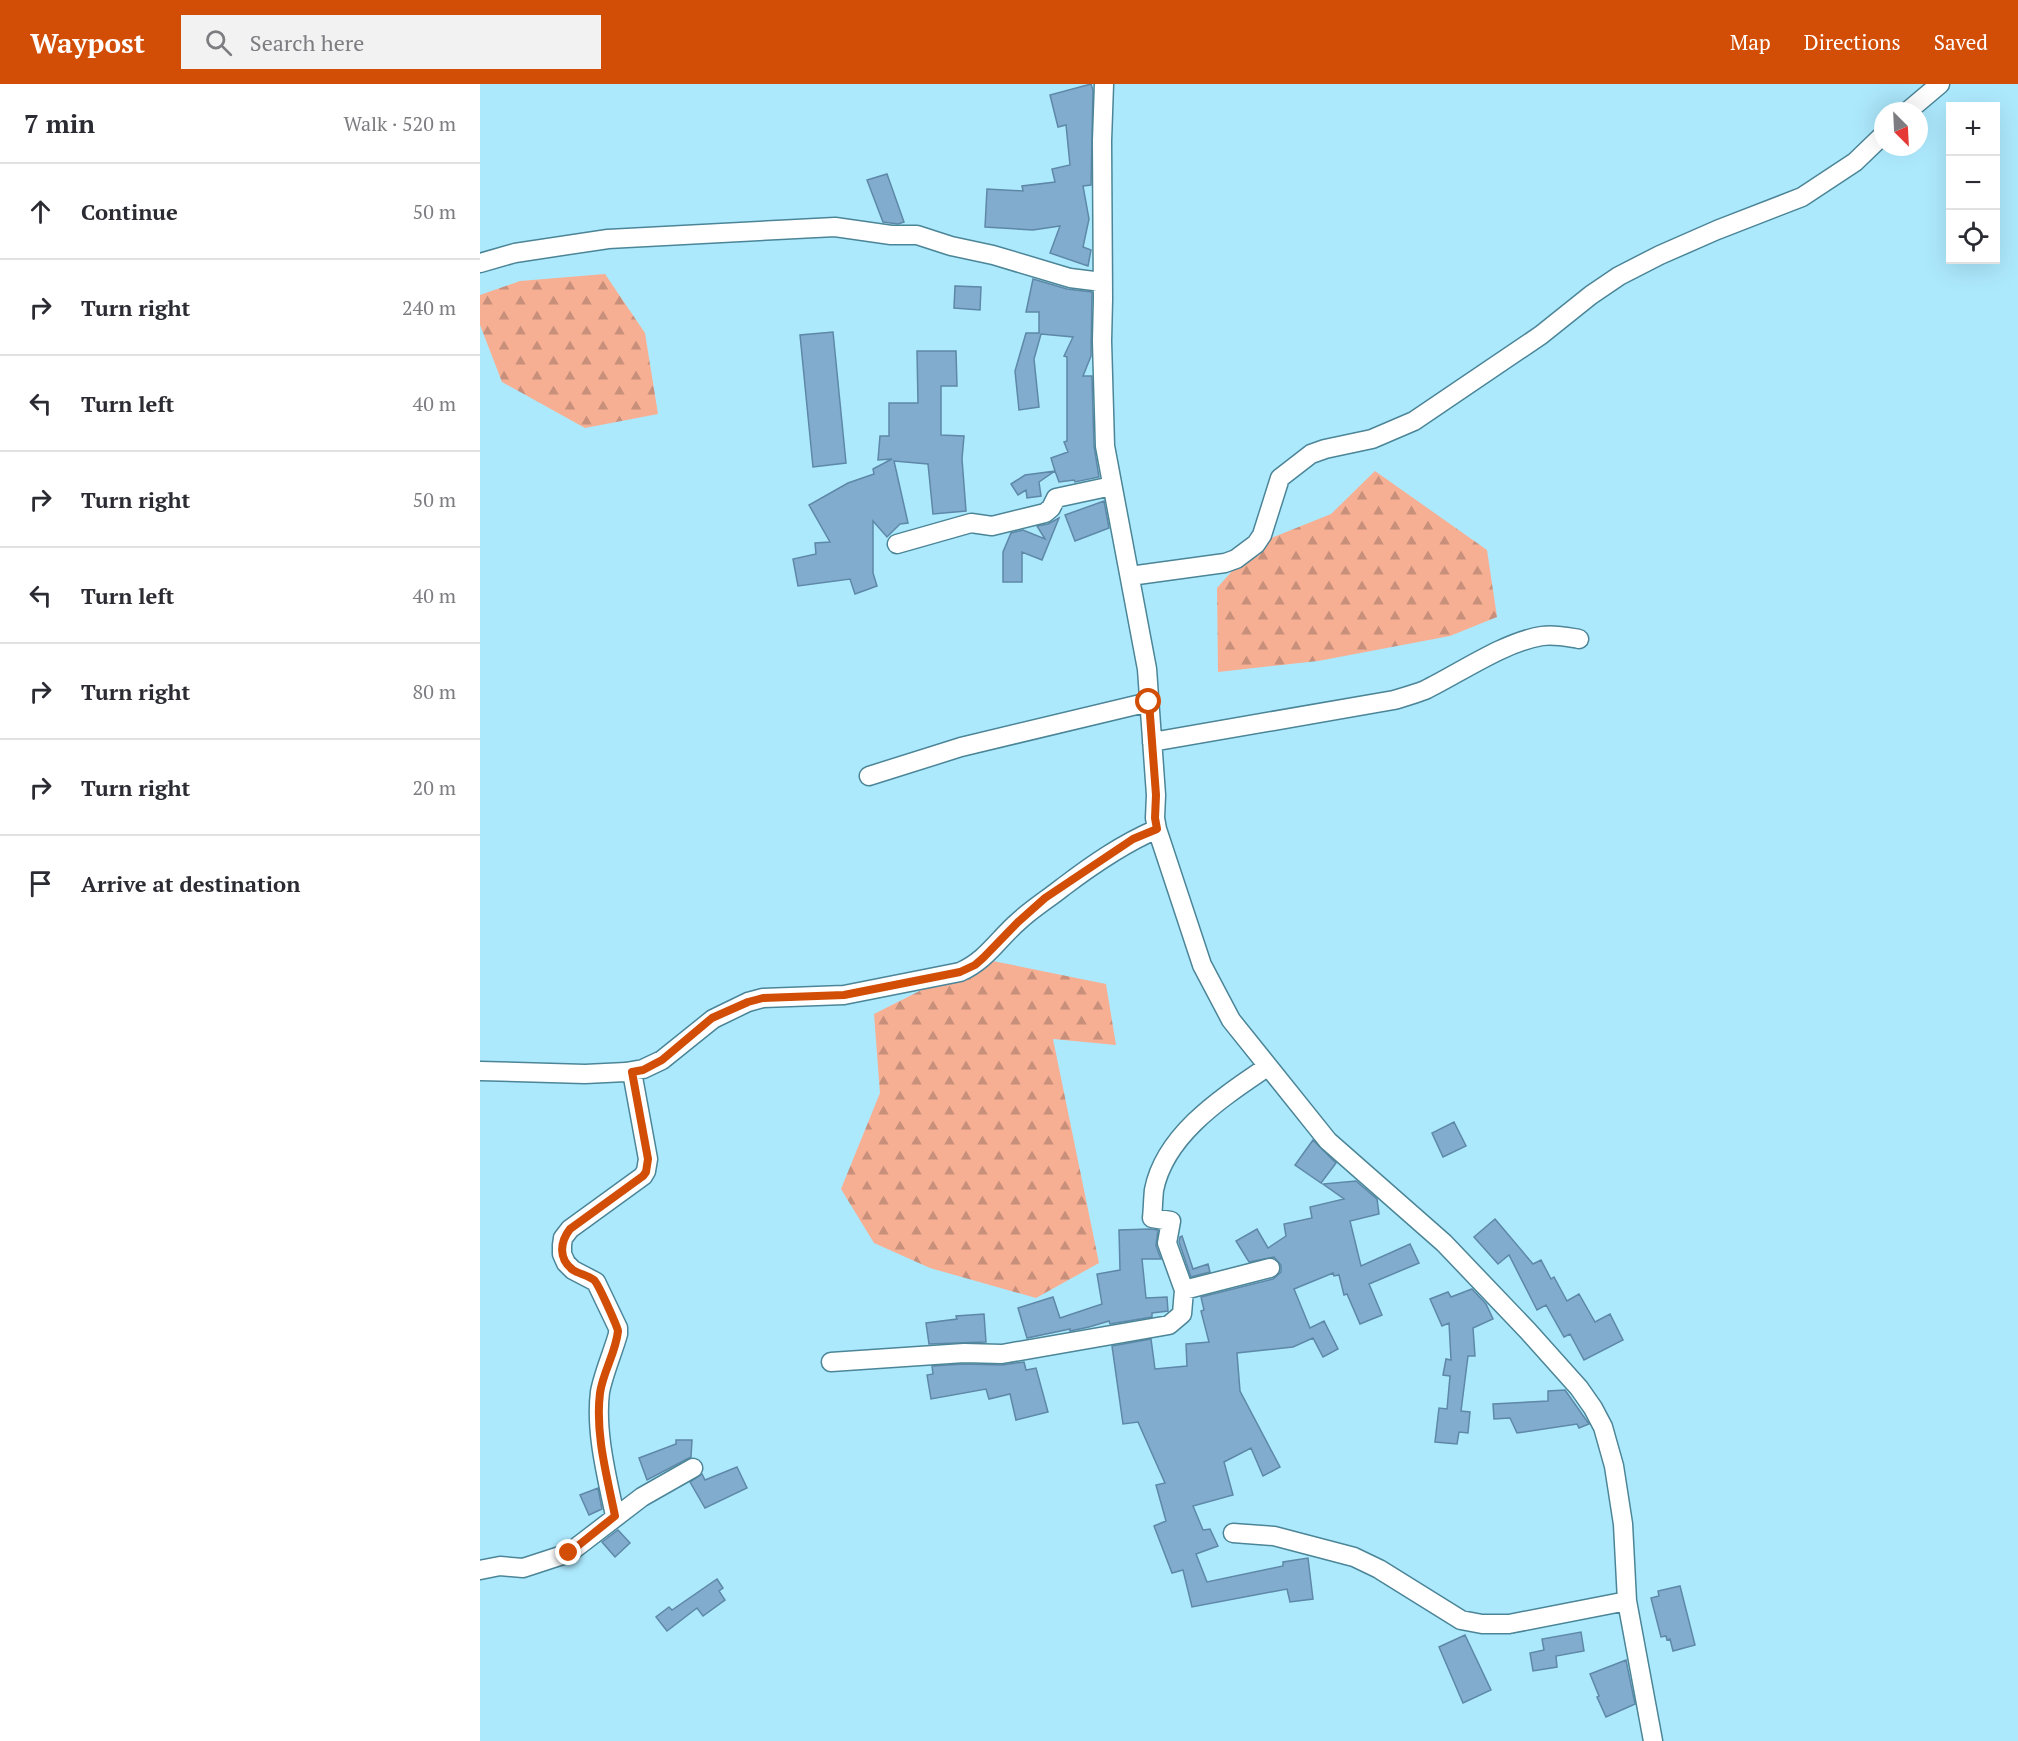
<!DOCTYPE html>
<meta charset="utf-8">
<style>
body{margin:0;font-family:"PT Serif",serif;background:#f2f2f3;color:#2b2b33}
.controls{position:absolute;right:18px;top:18px;display:grid;overflow:hidden;border-radius:0px;box-shadow:0 6px 24px #0002}
.controls button{width:54px;height:54px;display:grid;place-items:center;padding:0;border:0;border-bottom:2px solid #e1e1e2;background:#fff;color:#2b2b33;font:30px sans-serif}
.compass{position:absolute;left:1394px;top:18px;width:54px;height:54px;border-radius:50%;background:#fff;box-shadow:0 6px 24px #0002;rotate:156deg}
.stop{position:absolute;width:18px;height:18px;margin:-14px;border:4px solid #d24d06;border-radius:50%;background:#fff}
.stop.end{background:#d24d06;border-color:#fff;box-shadow:0 2px 6px #0008}
.list{margin:0;padding:0;list-style:none}
h2{display:flex;justify-content:space-between;align-items:center;height:78px;margin:0;padding:0 24px;font-size:26px}
h2 small{font-size:20px;font-weight:400;color:#7c7c81}
.list li{display:grid;grid-template-columns:39px 1fr auto;gap:18px;align-items:center;box-sizing:border-box;height:96px;padding:0 24px;border-top:2px solid #e1e1e2}
.list b{display:block;font-size:22px;white-space:nowrap}
.list em{font-size:20px;font-style:normal;color:#7c7c81}
.icon{flex:none;width:33px;height:33px;fill:none;stroke:currentColor;stroke-width:2;stroke-linecap:round;stroke-linejoin:round}
.map{position:relative;flex:none;width:1538px;height:1657px;overflow:hidden}
header{display:flex;align-items:center;gap:36px;box-sizing:border-box;height:84px;padding:0 30px;background:#d24d06;color:#fff}
header strong{font-size:28px}
nav{display:flex;gap:33px;margin-inline-start:auto;font-size:21px}
.search{width:420px;height:54px;background:#f2f2f3;display:flex;align-items:center;gap:15px;box-sizing:border-box;padding:0 21px;border-radius:0px;color:#7c7c81;font-size:22px}
main{display:flex}
aside{flex:1;background:#fff}
.map>svg:first-child{display:block}
</style>
<header>
<strong>Waypost</strong>
<div class="search"><svg class="icon" aria-label="search" viewBox="0 0 24 24"><circle cx="10" cy="10" r="6"/><path d="M15 15l6 6"/></svg>Search here</div>
<nav><a>Map</a><a>Directions</a><a>Saved</a></nav>
</header>
<main>
<aside>
<h2>7 min<small>Walk · 520 m</small></h2>
<ul class="list">
<li><svg class="icon" aria-label="ahead" viewBox="0 0 24 24"><path d="M12 20V5M6 11l6-6 6 6"/></svg><div><b>Continue</b></div><em>50 m</em></li>
<li><svg class="icon" aria-label="right" viewBox="0 0 24 24"><path d="M7 20v-9h11M14 6l5 5-5 5"/></svg><div><b>Turn right</b></div><em>240 m</em></li>
<li><svg class="icon" aria-label="left" viewBox="0 0 24 24"><path d="M17 20v-9H6M10 6l-5 5 5 5"/></svg><div><b>Turn left</b></div><em>40 m</em></li>
<li><svg class="icon" aria-label="right" viewBox="0 0 24 24"><path d="M7 20v-9h11M14 6l5 5-5 5"/></svg><div><b>Turn right</b></div><em>50 m</em></li>
<li><svg class="icon" aria-label="left" viewBox="0 0 24 24"><path d="M17 20v-9H6M10 6l-5 5 5 5"/></svg><div><b>Turn left</b></div><em>40 m</em></li>
<li><svg class="icon" aria-label="right" viewBox="0 0 24 24"><path d="M7 20v-9h11M14 6l5 5-5 5"/></svg><div><b>Turn right</b></div><em>80 m</em></li>
<li><svg class="icon" aria-label="right" viewBox="0 0 24 24"><path d="M7 20v-9h11M14 6l5 5-5 5"/></svg><div><b>Turn right</b></div><em>20 m</em></li>
<li><svg class="icon" aria-label="arrive" viewBox="0 0 24 24"><path d="M6 21V4h12l-3 4 3 4H6"/></svg><div><b>Arrive at destination</b></div></li>
</ul>
</aside>
<div class="map">
<svg width="1538" height="1657" viewBox="0 0 1538 1657">
<defs>
<pattern id="forest-firs" width="22" height="20" patternUnits="userSpaceOnUse" patternTransform="scale(1.5)"><rect width="22" height="20" fill="#f7af94"/><path d="M5 1l3.5 6h-7zM16 11l3.5 6h-7z" fill="#c8907b"/></pattern>
</defs>
<rect width="100%" height="100%" fill="#ade9fd"/>
<path fill="url(#forest-firs)" d="M125,190L165,249L178,330L105,344L22,298L0,241V211L40,197Z
M895,387L1007,466L1017,533L970,552L838,577L738,588L737,504L776,460L851,430Z
M503,875L626,900L636,961L573,955L619,1179L556,1214L450,1184L394,1159L361,1105L400,1009L394,930Z"/>
<path fill="#81accd" stroke="#5e88a7" stroke-width="1.5" d="M611,0L613,6L611,101L603,102L609,135L603,163L611,166L608,182L570,169L580,142L553,146L505,143L507,105L543,107L542,102L575,98L572,85L590,81L586,41L578,43L570,11Z
M407,90L424,138L418,140L403,138L387,96Z
M553,195L587,205L612,208L611,272L603,292H612L614,362L619,393L595,398L594,396L579,398L575,387L559,398L561,412L547,414L546,406L538,411L531,400L545,391L575,387L571,374L588,368L584,358L587,357V273L584,272L593,253L561,250L554,275L559,323L539,326L535,287L546,249H559V228H546Z
M475,202L501,203L500,226L474,224Z
M353,248L366,379L333,383L320,251Z
M437,267H476L477,302H461V351L484,352L482,375L486,427L453,430L448,380L414,377L428,439L420,440L407,453L393,437V489L397,502L375,510L370,495L318,502L313,475L336,470L335,459L350,458L329,421L368,399L394,390L393,385L412,375L398,376L400,352H409V319H438Z
M624,417L629,444L595,457L585,431Z
M579,434L562,476L542,468V498H523V468L531,449L543,446L565,455L557,442L568,440Z
M974,1038L986,1062L963,1073L952,1049Z
M833,1056L856,1079L841,1099L815,1081Z
M876,1097L897,1115L899,1130L870,1137L881,1182L930,1160L939,1179L889,1200L902,1231L880,1240L867,1210L864,1211L859,1191L854,1192L853,1189L814,1205L830,1244L844,1237L858,1265L843,1273L833,1254L813,1263L757,1269L760,1307L800,1383L783,1392L771,1364L744,1378L753,1411L713,1422L723,1446L730,1445L738,1462L716,1470L727,1498L803,1482V1478L828,1474L833,1515L810,1518L807,1505L712,1523L703,1486L692,1489L674,1442L686,1437L676,1401L685,1399L658,1338L643,1340L632,1262L671,1255L675,1285L707,1282L706,1260L729,1258L721,1227L724,1226L721,1213L793,1195L801,1188V1181L794,1173L769,1178L756,1157L777,1145L788,1164L806,1152L804,1140L832,1134L830,1123L864,1115L843,1100Z
M1015,1135L1053,1180L1061,1176L1071,1195L1074,1193L1087,1217L1099,1210L1115,1238L1130,1230L1143,1256L1104,1276L1090,1250L1084,1253L1066,1221L1057,1226L1029,1171L1018,1180L994,1153Z
M670,1145L678,1146L676,1162L681,1175H662L666,1214L687,1213L688,1227L672,1229V1233L630,1240L629,1237L609,1243L590,1247V1245L547,1254L538,1224L573,1213L580,1234L622,1220L617,1190L640,1186L639,1146Z
M702,1152L713,1185L728,1180L730,1188L711,1193L699,1158L700,1153Z
M992,1205L1006,1220L1013,1235L993,1244L995,1272H988L981,1327L990,1328L988,1349L979,1348L977,1360L955,1358L959,1324L967,1325L970,1292L963,1291L966,1275L971,1276L969,1239L962,1242L950,1215L968,1208L971,1213Z
M504,1230L506,1258L449,1260L446,1239L477,1235L476,1232Z
M544,1278L546,1286L556,1284L568,1328L536,1336L530,1310L509,1315L506,1305L451,1315L447,1291L453,1290L452,1282L484,1280L522,1281Z
M1085,1306L1109,1340L1099,1344L1097,1340L1037,1349L1030,1334L1014,1335L1013,1320L1068,1317V1307Z
M196,1356H212L211,1373L167,1396L159,1374L196,1360Z
M257,1383L267,1404L225,1424L210,1398L222,1390L225,1396Z
M118,1404L122,1425L109,1431L100,1411Z
M138,1446L150,1459L135,1473L122,1458Z
M237,1495L243,1504L239,1507L245,1516L223,1532L217,1524L187,1547L176,1533L189,1523L192,1526Z
M1200,1502L1215,1561L1193,1567L1190,1555L1187,1556L1186,1552L1181,1553L1171,1514L1179,1512L1178,1507Z
M1101,1548L1104,1567L1076,1572L1077,1583L1053,1587L1050,1569L1064,1566L1062,1555Z
M985,1551L1011,1606L983,1619L959,1563Z
M1146,1576L1155,1620L1126,1633L1117,1613L1119,1612L1110,1590Z"/>
<g fill="none" stroke-linecap="round" stroke-linejoin="round">
<defs>
<path id="minor" d="M624,0L622,57L623,215L622,257L625,362L667,585L676,711L675,734L677,745L722,881L751,936L848,1057L964,1159L1048,1247L1099,1304L1113,1324L1123,1343L1134,1382L1143,1440L1147,1517L1173,1657
M1428,27L1460,0
M0,179L35,169L128,155L355,143L411,151H437L471,162L513,171L590,194L622,198
M417,460L491,439L512,442L565,429L571,424L576,414L632,402
M650,492L745,479L756,475L776,460L782,451L800,394L831,370L845,365L892,355L934,337L1061,251L1111,211L1139,192L1180,171L1237,146L1322,113L1375,78L1403,51
M672,658L914,616C924,613 935,610 945,606C980,589 1024,558 1062,552C1075,550 1087,553 1099,555
M389,692L481,663L669,618
M787,983C743,1013 685,1050 674,1106C673,1115 673,1125 672,1134L691,1137L687,1159L704,1206L790,1184
M0,987L105,990L146,988L163,985L182,976L233,935L268,918L283,914L364,911L480,888C507,876 518,855 539,837C553,824 568,815 583,803C612,781 642,760 677,745
M351,1278L484,1269L522,1270L689,1241L702,1230L704,1206
M135,1432C127,1393 115,1348 120,1308C123,1291 133,1268 138,1250V1244L116,1198L93,1186L86,1179L82,1170V1161L83,1154L90,1145L163,1092L166,1087L168,1075L152,988
M753,1449L794,1452L874,1473L899,1485L981,1536L1002,1540H1029L1147,1517
M0,1486L20,1482L43,1484L89,1469L162,1413L213,1384"/>
</defs>
<use href="#minor" stroke="#4b8597" stroke-width="21"/>
<use href="#minor" stroke="#fff" stroke-width="18"/>
</g>
<g fill="none" stroke-linecap="round" stroke-linejoin="round">
<path stroke="#d24d06" stroke-width="8" d="M89,1469L135,1432C127,1392 115,1350 120,1309C123,1288 136,1268 138,1247C137,1242 118,1199 114,1196C108,1191 99,1190 93,1186C78,1175 80,1158 90,1145L163,1092L166,1088L168,1075L152,988L163,986L182,976L232,934L268,918L283,914L364,911L480,888L495,881L503,874L538,838L565,814L653,755L677,745L675,734L676,711L669,618"/>
</g>
</svg>
<div class="controls">
<button>+</button>
<button>−</button>
<button><svg class="icon" aria-label="locate" viewBox="0 0 24 24"><circle cx="12" cy="12" r="6"/><path d="M12 2v4M12 18v4M2 12h4M18 12h4"/></svg></button>
</div>
<svg class="compass" viewBox="-18 -18 36 36"><path d="M0-13l5 13h-10z" fill="#e53935"/><path d="M0 13l5-13h-10z" fill="#7c7c81"/></svg>
<div class="stop" style="left:669px;top:618px"></div>
<div class="stop end" style="left:89px;top:1469px"></div>
</div>
</main>
